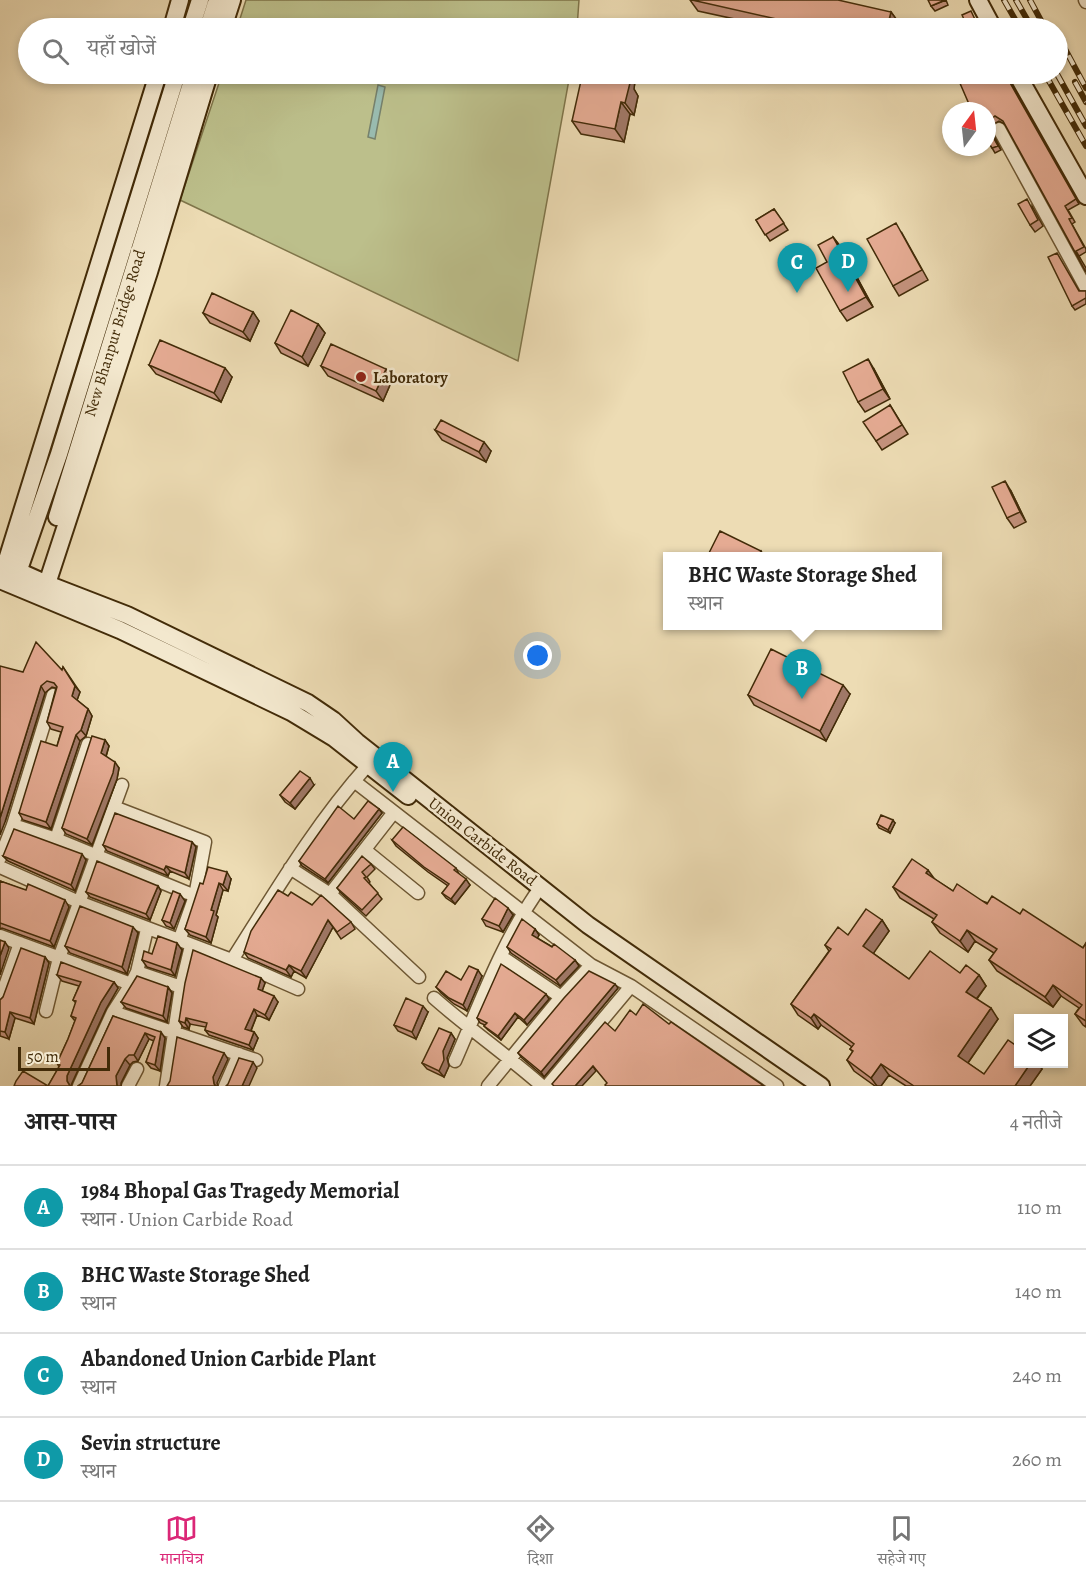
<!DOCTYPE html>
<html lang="hi">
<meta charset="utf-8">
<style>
body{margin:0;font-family:Alegreya,"Noto Serif Devanagari",serif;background:#f2f2f2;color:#222}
.controls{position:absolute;right:18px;bottom:18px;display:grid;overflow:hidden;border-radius:0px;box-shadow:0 3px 9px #0003}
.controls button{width:54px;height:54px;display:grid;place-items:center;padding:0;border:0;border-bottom:2px solid #e0e0e0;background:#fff;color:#222;font:30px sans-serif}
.compass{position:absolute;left:942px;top:102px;width:54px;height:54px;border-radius:50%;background:#fff;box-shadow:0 3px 9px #0003;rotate:15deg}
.scale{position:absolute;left:18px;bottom:15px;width:92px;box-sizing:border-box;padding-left:6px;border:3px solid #422b08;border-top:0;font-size:16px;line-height:21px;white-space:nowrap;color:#422b08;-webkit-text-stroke:4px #f3e8ce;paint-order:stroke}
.you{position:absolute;left:538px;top:656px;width:21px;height:21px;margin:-15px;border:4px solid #fff;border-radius:50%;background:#1a73e8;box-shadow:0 0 0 9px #1a73e833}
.badge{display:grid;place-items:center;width:39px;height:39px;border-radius:50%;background:#db2777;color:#fff;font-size:20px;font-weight:700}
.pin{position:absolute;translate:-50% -50px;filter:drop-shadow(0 2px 3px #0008)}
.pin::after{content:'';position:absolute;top:32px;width:21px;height:18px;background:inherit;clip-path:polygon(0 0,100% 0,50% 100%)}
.popup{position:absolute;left:663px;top:552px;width:279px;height:78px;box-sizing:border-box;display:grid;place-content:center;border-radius:0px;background:#fff;filter:drop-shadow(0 2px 4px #0005);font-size:20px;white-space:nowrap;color:#767676}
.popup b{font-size:22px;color:#222}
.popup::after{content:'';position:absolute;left:50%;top:100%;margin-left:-12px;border:12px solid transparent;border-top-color:#fff}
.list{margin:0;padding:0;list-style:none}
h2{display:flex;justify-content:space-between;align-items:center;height:78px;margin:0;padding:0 24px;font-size:26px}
h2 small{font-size:20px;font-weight:400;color:#767676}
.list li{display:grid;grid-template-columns:39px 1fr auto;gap:18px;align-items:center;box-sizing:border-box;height:84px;padding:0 24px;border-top:2px solid #e0e0e0}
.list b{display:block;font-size:22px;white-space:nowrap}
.list p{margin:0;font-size:20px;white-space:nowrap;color:#767676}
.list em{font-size:20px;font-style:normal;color:#767676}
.icon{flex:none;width:33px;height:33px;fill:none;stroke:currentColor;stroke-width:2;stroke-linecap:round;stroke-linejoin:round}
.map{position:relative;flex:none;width:1086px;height:1086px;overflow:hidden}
.search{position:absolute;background:#fff;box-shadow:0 3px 9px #0003;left:18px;right:18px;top:18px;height:66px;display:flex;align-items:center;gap:15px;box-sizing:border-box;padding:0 21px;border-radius:33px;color:#767676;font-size:22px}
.sheet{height:414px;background:#fff}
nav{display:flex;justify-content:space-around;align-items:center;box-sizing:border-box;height:84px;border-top:2px solid #e0e0e0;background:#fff;font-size:16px;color:#767676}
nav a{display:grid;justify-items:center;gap:3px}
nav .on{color:#db2777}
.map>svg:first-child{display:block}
</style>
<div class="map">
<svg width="1086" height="1086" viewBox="0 0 1086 1086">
<rect width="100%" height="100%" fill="#eddcb4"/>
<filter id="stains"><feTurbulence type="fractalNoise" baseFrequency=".00333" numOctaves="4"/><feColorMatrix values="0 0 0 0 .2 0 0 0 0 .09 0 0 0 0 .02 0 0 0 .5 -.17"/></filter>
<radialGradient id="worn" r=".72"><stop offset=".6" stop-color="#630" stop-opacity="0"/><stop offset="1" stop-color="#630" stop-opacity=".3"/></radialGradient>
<path fill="#bcbf8b" stroke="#7f754a" stroke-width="1.5" d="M246,0H579L577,28H237Z
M222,74H570L518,361L180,200Z"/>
<path fill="#99bbaf" stroke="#76816c" stroke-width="1.5" d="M378,85L385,87L375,139L368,137Z"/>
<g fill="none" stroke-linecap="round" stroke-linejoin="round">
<defs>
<path id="street" d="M1085,0L1086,2
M999,129L1086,288
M354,781L591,965L631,986L777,1086
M114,807L205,842L195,896L179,941
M13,825L56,839L195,896
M56,839L88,744
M365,850L418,893
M0,858L13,825L53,695
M0,867L79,902L232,960L298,989
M290,868L330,894L419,977
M330,894L394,812
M0,936L131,984L137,972L181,987
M502,957L561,997
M232,960C274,894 315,824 368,765
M137,972L147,929
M434,998C469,1029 507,1055 542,1086
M0,1000L20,943
M46,1011L59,958L122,785
M113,1012L131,984
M455,1061C479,1006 501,945 535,895
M79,1086L113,1012L256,1060
M128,1086L137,1069
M166,1086L181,987L191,946
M225,1086L239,1054
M488,1086L561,997L591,965
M547,1086L631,986"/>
<path id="secondary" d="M978,0L993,28
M172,28L180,0
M191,28L200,0
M208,28L217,0
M223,28L232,0
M1017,74L1086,196
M57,517L194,74
M0,563L47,584L127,615L308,703L333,720L357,742L588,925L821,1086
M2,576L158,74
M0,580L120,630L291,712L334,738L408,796
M15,581L59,454L177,74
M44,593L149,272L209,74"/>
</defs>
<use href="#street" stroke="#6d5733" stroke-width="15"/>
<use href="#secondary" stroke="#422b08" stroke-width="20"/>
<use href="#street" stroke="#f3e8ce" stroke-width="12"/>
<use href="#secondary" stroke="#f3e8ce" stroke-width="16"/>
<defs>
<path id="rail" d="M1004,0L1020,28
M1016,0L1032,28
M1030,0L1045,28
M1058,36L1086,88
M1045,74L1086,146
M1057,74L1086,126
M1075,82L1086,102"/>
</defs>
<use href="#rail" stroke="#422b08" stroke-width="6"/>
<use href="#rail" stroke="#f3e8ce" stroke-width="4" stroke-dasharray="11" stroke-linecap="butt"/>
</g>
<path fill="#c5937e" stroke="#422b08" stroke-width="1.5" d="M690,0L891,12L899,23L898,28H776L698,11Z
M946,0L948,5L935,11L931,6Z
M956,74H1008V79L1079,204L1068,210L1075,222L1072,224L1086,249V252L1079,256L1086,272L1005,124L999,121L992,125V132L1001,150L995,153L992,148Z
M600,79L635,81L634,89L638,96L634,115L630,114L624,142L581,134L572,121Z
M1032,206L1043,226L1035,232L1030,225Z
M774,209L788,230L770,241L756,220Z
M902,233L928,280L899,296L893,286Z
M833,237L840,246L873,307L847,321L840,311L827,262Z
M1080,291H1086V304L1075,310L1072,306Z
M253,312L259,321L250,341L210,323L203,313Z
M318,324L325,333L308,366L281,353L275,343Z
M149,365L232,377L221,402L156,374Z
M321,366L393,378L383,401L328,376Z
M874,369L890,399L865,412L858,402Z
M890,405L908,434L882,450L876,441Z
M435,430L491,451L486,462L442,440Z
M1011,491L1026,522L1014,528L1007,518Z
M63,667L80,692L77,700L88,709L92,716L86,736L80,741L51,829L23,820L19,813L57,746L61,732L51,729L47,722L56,688L52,687L45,693L5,822L23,672L62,670Z
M850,694L826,741L754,705L748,695Z
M105,740L109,746L106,757L119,768L117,779L92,845L66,834L62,828Z
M314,785L295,809L285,802L280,795Z
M379,809L382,813L328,883L302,866L299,861L354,819Z
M895,823L890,833L879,828L877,824Z
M392,840L456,868L459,874L470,885L455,904L446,898L442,893L448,886L428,872L396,846Z
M192,842L196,847L189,879L170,871L168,876L107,851L103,845Z
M3,856L86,860L75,891L8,861Z
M371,864L375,869L367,877L370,882L369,883L382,899L366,916L341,893L337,888Z
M231,879L228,891L223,890L216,915L218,917L211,943L190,935L185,929L203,884Z
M934,879L953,891L1020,914L1083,948L1086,943V1027L1083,1025L1075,1014L1079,1008L1061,996L1053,1007L997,971L989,960L994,953L975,941L968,952L940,933L932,922L934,919L900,898L893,887Z
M0,881L69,907L54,947L2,928L0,929Z
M158,886L161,891L150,920L90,897L86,892Z
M288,896L312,905L351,922L355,929L341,939L333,927L306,978L294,971L291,977L248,958L244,952Z
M185,901L174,929L166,926L162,920Z
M513,915L503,932L486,926L482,919Z
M882,920L889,931L873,953L909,979L960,973L979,975L986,986L977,999L998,1019L968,1063L984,1074L1018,1064H1038L1042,1069L1030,1086H906L889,1075L881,1086H875L854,1071L847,1060L853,1052L850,1049L852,1047L821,1025L818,1029L798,1015L791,1004L829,951L825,945Z
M535,929L539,935L537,938L575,960L579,966L560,986L511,953L507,947Z
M138,933L127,974L70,953L65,946Z
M182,950L175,976L147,967L142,960L152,954Z
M45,957L49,963L34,1024L15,1018L9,1039L0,1036V1000Z
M57,975L114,982L118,988L106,1009L72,1083L71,1086H14H48L59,1067L57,1063L68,1039L75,1021L71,1016L76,1003L73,1000L79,986L62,981Z
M482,976L467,1011L454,1004L441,993L436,987L461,980Z
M265,983L262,991L278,1002L269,1020L257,1015L251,1031L254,1032L258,1038L253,1050L209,1035L205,1030L206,1027L190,1024L189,1029L183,1027L179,1021Z
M168,987L172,993L167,1022L126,1008L121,1002Z
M618,988L544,1077L522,1058L518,1053Z
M549,999L527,1025L518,1017L501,1040L488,1030L484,1026L485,1025L480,1023L477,1018Z
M428,1012L416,1039L398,1031L394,1025Z
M113,1016L165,1038L160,1071L151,1068L146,1062L154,1041L149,1039L138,1061L133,1062L130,1065L121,1083V1086H78L82,1083Z
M451,1033L455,1039L447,1058L449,1066L444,1077L427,1069L422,1063Z"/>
<path fill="#a07867" stroke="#422b08" stroke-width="1.5" d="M891,12L899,23L898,28H887Z
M626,74H630L635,81L634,89L638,96L634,115L625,103L624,82Z
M1005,74H1008V79L1079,204L1005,75Z
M621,102L630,114L624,142L615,129Z
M989,121L992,125V132L1001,150L988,128Z
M833,237L840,246L873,307L866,297Z
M253,312L259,321L250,341L243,332Z
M318,324L325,333L308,366L302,357Z
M868,359L874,369L890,399L883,389Z
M225,368L232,377L221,402L214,393Z
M386,369L393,378L383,401L376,391Z
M484,442L491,451L486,462L479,452Z
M1005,481L1011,491L1026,522L1020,512Z
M761,551L764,556H758Z
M843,685L850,694L826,741L820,731Z
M41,686L45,693L5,822L0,835V818Z
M75,686L80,692L76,703L72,696Z
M88,709L92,716L86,736L81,730Z
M76,735L80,741L51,829L46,822Z
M105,740L109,746L105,759L101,753Z
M115,762L119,768L117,779L92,845L87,839Z
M310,778L314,785L295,809L290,803Z
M379,809L382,813L328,883L325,879Z
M893,820L895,823L890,833L888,830Z
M192,842L196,847L189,879L185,873Z
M82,854L86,860L75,891L71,885Z
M166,866L170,871L168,876L164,870Z
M928,870L936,881L926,873Z
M227,872L231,879L228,891L223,885Z
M466,879L470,885L455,904L451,899Z
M219,883L223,890L216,915L218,917L211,943L206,937L211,910Z
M158,886L161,891L150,920L146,914Z
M180,894L185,901L174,929L170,923Z
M65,900L69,907L54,947L50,941Z
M508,908L513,915L503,932L499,926Z
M328,920L333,927L306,978L301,971Z
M882,920L889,931L871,957L863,946Z
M133,927L138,933L127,974L122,967Z
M535,929L539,935L536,941L532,935Z
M967,930L975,941L968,952L960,941Z
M5,942L9,948L0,975V956Z
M177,943L182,950L175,976L171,970Z
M45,957L49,963L34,1024L30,1018Z
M575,960L579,966L560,986L556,980Z
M289,965L294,971L291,977L286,970Z
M478,970L482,976L467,1011L463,1005Z
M979,975L986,986L974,1002L966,992Z
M261,978L265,983L261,994L258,989Z
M114,982L118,988L106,1009L72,1083L71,1086H70L67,1081V1076L101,1002Z
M615,984L618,988L544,1077L541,1072Z
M1053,985L1061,996L1053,1007L1045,997Z
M168,987L172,993L167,1022L163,1016Z
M546,994L549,999L527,1025L524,1020Z
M274,996L278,1002L269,1020L265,1015Z
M423,1006L428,1012L416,1039L412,1032Z
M991,1008L998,1019L965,1067L958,1056Z
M254,1009L257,1015L249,1035L245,1029Z
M10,1012L15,1018L9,1039L5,1032Z
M515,1013L518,1017L501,1040L498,1036Z
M814,1014L821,1025L818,1029L811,1018Z
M186,1018L190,1024L189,1029L185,1023Z
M161,1032L165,1038L160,1071L155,1065Z
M254,1032L258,1038L253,1050L249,1045Z
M145,1033L149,1039L138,1061L134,1055Z
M451,1033L455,1039L447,1058L449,1066L444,1077L439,1071L443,1051Z
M224,1053L228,1059L217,1083L218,1086H215L214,1084L213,1077Z
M125,1059L130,1065L121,1083V1086H117L116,1076Z
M253,1062L257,1068L249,1086H242Z
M881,1064L889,1075L881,1086H877L871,1078Z
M1030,1064H1038L1042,1069L1030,1086H1015Z
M593,1066L596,1071L582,1086H575Z"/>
<path fill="#e5ab93" stroke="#422b08" stroke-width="1.5" d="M692,0H838L891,12L887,28H788L790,22Z
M928,0H945L931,6Z
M971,11L979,28H968L962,15Z
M601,74H626L624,82L630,83L625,103L621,102L615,129L572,121L582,76L600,79Z
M956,74H1005L1076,199L1065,206L1072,218L1069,219L1084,247L1076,251L1086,268V272L1003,121L995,116L989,121L988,128L998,146L992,148L987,140V111H972Z
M1027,199L1038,220L1030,225L1018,204Z
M774,209L784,223L765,235L756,220Z
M896,223L922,270L893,286L867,239Z
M833,237L866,297L840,311L816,268L827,262L818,245Z
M1057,253L1079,291H1086V298L1072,306L1048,257Z
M212,293L253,312L243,332L203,313Z
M291,310L318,324L302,357L275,343Z
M160,340L225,368L214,393L149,365Z
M331,344L386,369L376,391L321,366Z
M868,359L883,389L858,402L843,372Z
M890,405L902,425L876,441L863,422Z
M441,420L484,442L479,452L435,430Z
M1005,481L1020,512L1007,518L992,487Z
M720,531L761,551L758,556H718L709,553Z
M36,642L62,670L63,667L75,686L72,696L88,709L81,730L76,735L46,822L19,813L41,741L57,746L63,727L47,722L57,687L54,683L47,681L41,686L0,818V666L23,672Z
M771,649L843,685L820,731L748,695Z
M92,736L105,740L101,753L115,762L113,773L87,839L62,828Z
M300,771L310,778L290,803L280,795Z
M368,801L379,809L325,879L299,861L338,806L354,819Z
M115,813L192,842L185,873L166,866L164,870L103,845Z
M881,815L893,820L888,830L877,824Z
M403,827L456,868L454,870L466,879L451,899L442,893L449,884L424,867L392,840Z
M14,829L82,854L71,885L3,856Z
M362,856L371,864L362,872L366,877L364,878L378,893L362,910L337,888Z
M912,859L928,870L926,873L953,891L957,884L987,904L992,896L1020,914L1023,909L1083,948L1086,943V1021L1075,1014L1082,1005L1053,985L1045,997L989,960L997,949L967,930L960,941L932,922L937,915L893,887Z
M97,861L158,886L146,914L86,892Z
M208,867L227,872L223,885L219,883L211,910L214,911L206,937L185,929L200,883L203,884Z
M0,881L26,890L28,884L65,900L50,941L0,923Z
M278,890L288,896L291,892L312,905L321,895L351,922L337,932L328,920L301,971L289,965L286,970L244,952L251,931Z
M173,891L180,894L170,923L162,920Z
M495,898L508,908L499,926L482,919Z
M80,906L133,927L122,967L65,946Z
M866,909L882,920L863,946L909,979L930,951L960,973L966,965L979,975L966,992L991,1008L958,1056L984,1074L1008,1040L1018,1047V1064H1030L1015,1086H914L881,1064L871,1078L847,1060L853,1051L850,1049L854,1044L814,1014L811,1018L791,1004L831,949L825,945L838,927L848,935Z
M522,919L535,929L532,935L552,947L554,944L575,960L556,980L507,947Z
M158,936L177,943L171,970L142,960L144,951L152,954Z
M0,940L5,942L0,956Z
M21,948L45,957L30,1018L10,1012L5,1032L0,1031V1000L3,997Z
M193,950L261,978L258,989L274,996L265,1015L254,1009L245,1029L254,1032L249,1045L205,1030L207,1023L186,1018L185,1023L179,1021L185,983Z
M61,962L114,982L101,1002L67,1076V1081L70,1086H14L16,1081L23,1071L48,1086L60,1065L57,1063L68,1039L76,1018L71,1016L76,1001L73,1000L81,982L57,975Z
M501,964L546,994L524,1020L515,1013L498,1036L484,1026L487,1023L477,1018Z
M469,966L478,970L463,1005L449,998L436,987L446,971L461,980Z
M589,971L615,984L541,1072L518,1053L564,998Z
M137,976L168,987L163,1016L121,1002Z
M406,998L423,1006L412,1032L394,1025Z
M643,1004L669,1024L671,1022L764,1086H606L605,1085L607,1083L593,1066L575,1086H554L552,1084L605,1022L615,1031L630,1010L636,1015Z
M113,1016L161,1032L155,1065L146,1062L155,1037L145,1033L134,1055H129L125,1059L116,1076L117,1086H78L82,1083Z
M439,1028L451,1033L443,1051L444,1060L439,1071L422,1063Z
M177,1037L224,1053L213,1077L214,1084L216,1086H167L170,1081Z
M239,1058L253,1062L242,1086H226L228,1084Z"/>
<circle fill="#8f2418" stroke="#f3e8ce" stroke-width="2" cx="361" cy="377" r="6"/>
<g text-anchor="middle" stroke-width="5" stroke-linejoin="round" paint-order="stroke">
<g font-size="16" fill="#422b08" stroke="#f3e8ce">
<text transform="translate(114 333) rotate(-73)" y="6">New Bhanpur Bridge Road</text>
<text transform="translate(483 841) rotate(38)" y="6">Union Carbide Road</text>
</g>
<g font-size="16" font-weight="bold" fill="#422b08" stroke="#f3e8ce" text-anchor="start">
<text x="373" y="383">Laboratory</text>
</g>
</g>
<rect width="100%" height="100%" filter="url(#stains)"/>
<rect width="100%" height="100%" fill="url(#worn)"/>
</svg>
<div class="controls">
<button><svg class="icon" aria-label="layers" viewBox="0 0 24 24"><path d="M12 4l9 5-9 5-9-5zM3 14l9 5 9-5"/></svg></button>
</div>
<svg class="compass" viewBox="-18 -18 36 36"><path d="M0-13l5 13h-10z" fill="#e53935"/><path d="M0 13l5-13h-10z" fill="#767676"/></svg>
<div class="scale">50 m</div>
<div class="you"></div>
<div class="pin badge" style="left:393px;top:792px;background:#0f9aa8">A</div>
<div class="pin badge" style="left:802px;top:699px;background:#0f9aa8">B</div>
<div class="popup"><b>BHC Waste Storage Shed</b>स्थान</div>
<div class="pin badge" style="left:797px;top:293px;background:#0f9aa8">C</div>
<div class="pin badge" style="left:848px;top:292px;background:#0f9aa8">D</div>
<div class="search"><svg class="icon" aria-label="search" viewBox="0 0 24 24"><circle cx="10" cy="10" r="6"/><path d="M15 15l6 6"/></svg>यहाँ खोजें</div>
</div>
<section class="sheet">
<h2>आस-पास<small>4 नतीजे</small></h2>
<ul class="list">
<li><span class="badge" style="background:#0f9aa8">A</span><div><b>1984 Bhopal Gas Tragedy Memorial</b><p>स्थान · Union Carbide Road</p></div><em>110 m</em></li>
<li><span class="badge" style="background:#0f9aa8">B</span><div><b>BHC Waste Storage Shed</b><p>स्थान</p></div><em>140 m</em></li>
<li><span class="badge" style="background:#0f9aa8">C</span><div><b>Abandoned Union Carbide Plant</b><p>स्थान</p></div><em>240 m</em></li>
<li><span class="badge" style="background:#0f9aa8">D</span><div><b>Sevin structure</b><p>स्थान</p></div><em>260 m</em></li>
</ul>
</section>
<nav>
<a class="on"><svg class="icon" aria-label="map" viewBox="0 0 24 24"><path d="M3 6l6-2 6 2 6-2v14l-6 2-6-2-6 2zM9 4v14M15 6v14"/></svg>मानचित्र</a>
<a><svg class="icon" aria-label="directions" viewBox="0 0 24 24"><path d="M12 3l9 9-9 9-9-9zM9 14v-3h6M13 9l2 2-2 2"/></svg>दिशा</a>
<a><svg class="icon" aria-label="saved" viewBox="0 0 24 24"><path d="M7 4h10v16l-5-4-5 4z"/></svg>सहेजे गए</a>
</nav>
